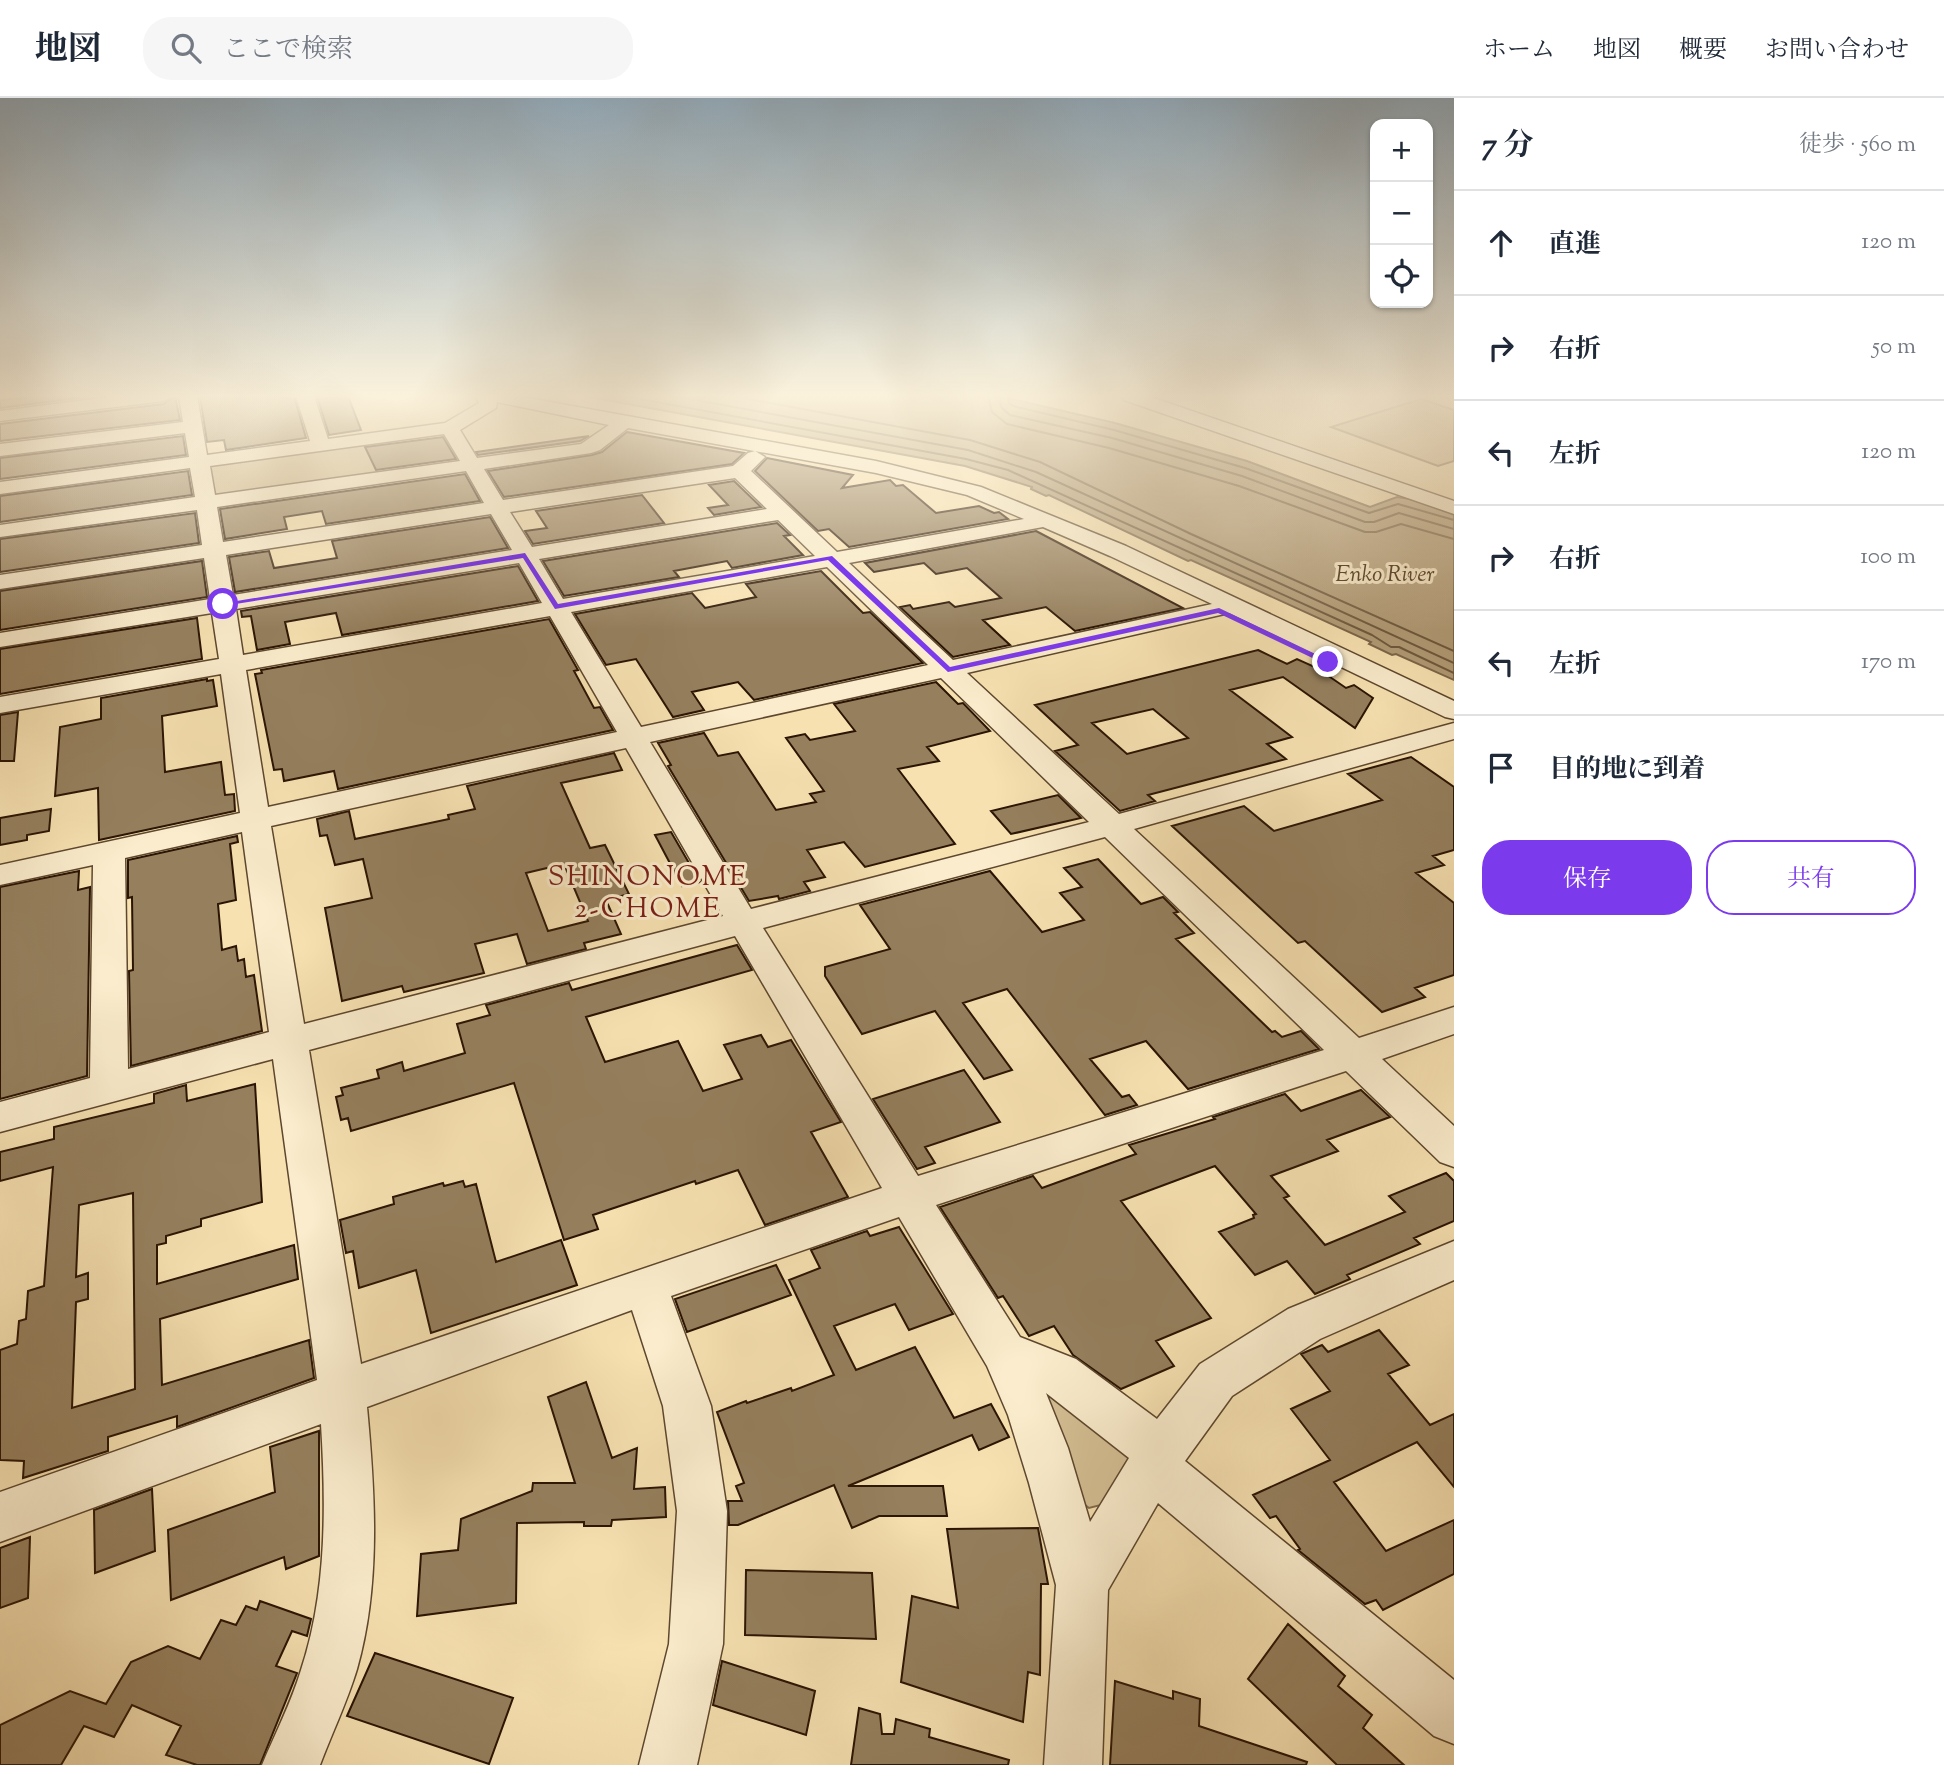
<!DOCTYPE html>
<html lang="ja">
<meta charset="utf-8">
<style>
body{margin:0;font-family:"Sorts Mill Goudy","Noto Serif JP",serif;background:#f6f6f7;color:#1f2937}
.controls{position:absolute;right:21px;top:21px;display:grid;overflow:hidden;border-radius:14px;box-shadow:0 2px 5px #0004}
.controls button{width:63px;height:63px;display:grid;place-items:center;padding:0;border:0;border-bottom:2px solid #e0e1e3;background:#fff;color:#1f2937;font:35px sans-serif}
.stop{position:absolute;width:21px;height:21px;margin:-16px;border:5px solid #7c3aed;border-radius:50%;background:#fff}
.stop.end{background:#7c3aed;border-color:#fff;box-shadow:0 2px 7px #0008}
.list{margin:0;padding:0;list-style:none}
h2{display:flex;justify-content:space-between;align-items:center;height:91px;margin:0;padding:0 28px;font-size:30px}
h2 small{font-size:23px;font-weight:400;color:#747a83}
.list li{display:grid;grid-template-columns:46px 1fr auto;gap:21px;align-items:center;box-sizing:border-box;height:105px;padding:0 28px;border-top:2px solid #e0e1e3}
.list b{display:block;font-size:26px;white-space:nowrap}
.list em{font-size:23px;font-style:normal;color:#747a83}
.actions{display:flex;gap:14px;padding:21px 28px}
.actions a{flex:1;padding:16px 0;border:2px solid #7c3aed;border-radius:28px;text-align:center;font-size:24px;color:#7c3aed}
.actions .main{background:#7c3aed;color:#fff}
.icon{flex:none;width:38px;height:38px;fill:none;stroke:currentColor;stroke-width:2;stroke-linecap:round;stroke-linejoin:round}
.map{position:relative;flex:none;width:1454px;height:1667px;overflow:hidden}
header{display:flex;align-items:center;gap:42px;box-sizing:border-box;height:98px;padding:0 35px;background:#fff;border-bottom:2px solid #e0e1e3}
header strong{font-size:33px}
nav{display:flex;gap:38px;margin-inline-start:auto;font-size:24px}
.search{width:490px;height:63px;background:#f6f6f7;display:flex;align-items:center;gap:18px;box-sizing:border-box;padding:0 24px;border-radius:28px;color:#747a83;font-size:26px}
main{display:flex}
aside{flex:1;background:#fff}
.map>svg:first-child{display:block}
</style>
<header>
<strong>地図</strong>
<div class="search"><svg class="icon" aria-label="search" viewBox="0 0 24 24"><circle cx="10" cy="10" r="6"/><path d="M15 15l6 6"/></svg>ここで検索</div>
<nav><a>ホーム</a><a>地図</a><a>概要</a><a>お問い合わせ</a></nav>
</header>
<main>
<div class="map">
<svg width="1454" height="1667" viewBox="0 0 1454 1667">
<rect width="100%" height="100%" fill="#f7e1b1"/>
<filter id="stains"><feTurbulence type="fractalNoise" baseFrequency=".00286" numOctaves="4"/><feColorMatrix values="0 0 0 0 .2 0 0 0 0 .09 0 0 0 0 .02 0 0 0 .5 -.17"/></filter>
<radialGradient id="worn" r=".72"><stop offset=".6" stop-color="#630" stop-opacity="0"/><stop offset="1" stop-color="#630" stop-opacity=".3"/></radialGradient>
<path fill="#d4be93" stroke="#7f694b" stroke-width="2" d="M1421,301L1454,312V363L1438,368L1331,329Z
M389,340L405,373L212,398L206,368Z
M1050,1286L1133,1357L1101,1407L1089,1410L1076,1400L1040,1300Z"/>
<path fill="#b19b76" stroke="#7b6548" stroke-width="2" d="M584,298H999L1115,325L1247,363L1370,409L1397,399L1410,401L1454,416V582L1396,556L1392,557L1369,546L1371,544L1191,462L1188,463L1049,397L1046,398L1031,391L1032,389L965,368Z"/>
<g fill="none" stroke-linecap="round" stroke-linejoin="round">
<path stroke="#6e583c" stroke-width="2" d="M624,298L966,361L1008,372L1372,537L1391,549H1399L1454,575
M674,298L968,352L1036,374L1454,565
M732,298L970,342L1040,364L1191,436L1454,553
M988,298L992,314L1007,326L1109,350L1239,388L1365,434H1376L1401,426L1454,441
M999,298L1001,309L1010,317L1112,340L1242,378L1365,424H1374L1399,415L1454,431
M1008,298L1009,305L1013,308L1114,332L1245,370L1369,415L1398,406L1454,422"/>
</g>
<path fill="#957f5d" stroke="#2a1403" stroke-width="2" fill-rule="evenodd" d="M42,298H93L0,310V302Z
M175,298L180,322L0,343V326L164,306Z
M200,298H294L306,340L226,352L224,342L207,344Z
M317,298H348L361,332L329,337Z
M627,334L744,355L732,366L504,399L488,373L592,357L602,354Z
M183,338L186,357L0,381V360Z
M589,338L580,343L478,357L476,354Z
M443,339L456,361L376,372L365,349Z
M767,360L853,377L842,390L890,382L896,388L903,387L936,415L979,408L994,415L999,414L1008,421L849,449L829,431L818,433L755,373Z
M188,373L192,397L0,424V398Z
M465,376L480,403L326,426L322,413L284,419L287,431L225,441L220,411Z
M734,383L761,409L714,417L708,410L728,407L709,387Z
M642,397L664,425L533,446L525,433L547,430L536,413Z
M195,415L199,445L0,474V441Z
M490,419L508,450L235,494L229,459L269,453L274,470L337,460L332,443Z
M777,425L790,437L784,438L803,457L732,470L727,463L674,473L679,479L564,498L543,463Z
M1036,433L1183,510L1075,533L1046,509L983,522L1010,547L953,559L900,509L910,507L913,511L949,504L955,509L1001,500L967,470L936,476L924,465L874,474L865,465Z
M202,463L207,499L0,532V493Z
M518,468L538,503L342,537L336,515L285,524L290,546L257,552L251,518L242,519L241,513Z
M821,473L863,515L870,514L923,565L754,602L738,584L692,594L704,612L673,619L636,561L606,567L575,516L692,495L705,510L756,499L746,486Z
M197,520L202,561L0,596V551Z
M549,521L578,572L574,573L594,610L600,609L613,632L338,691L334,673L284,683L282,671L274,672L255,576L262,575L261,572Z
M1258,552L1287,566L1297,561L1317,570L1346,590L1354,587L1373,600L1355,630L1283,579L1230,592L1292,639L1267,646L1286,661L1148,697L1155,703L1120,713L1055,653L1078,647L1035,607ZM1153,611L1188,640L1127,656L1092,625Z
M207,581V583L213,582L217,608L162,618L165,674L221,664L225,697L234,696L235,713L99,742L98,690L55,698L60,629L101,621V600Z
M936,584L958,606L963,605L990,633L927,649L939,663L898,671L955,746L865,769L844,744L807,752L825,779L804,784L810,793L779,801L778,798L749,803L668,668L671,667L658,645L704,635L718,658L738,654L776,712L816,704L810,696L824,693L786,640L805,636L810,642L855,633L834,606Z
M18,614L14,663H0V617Z
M614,655L622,672L561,685L590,750L605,747L629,796L606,802L621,836L584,845L586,851L527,866L517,836L475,846L484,875L404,894L402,888L342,903L325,810L372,800L363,761L335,767L327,737L320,738L317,721L349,713L355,741L449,721L448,717L475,711L467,688ZM564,766L588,823L548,833L526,775Z
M1411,659L1454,689V752L1433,758L1444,767L1416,775L1454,805V877L1415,890L1425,899L1382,914L1305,843L1298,845L1172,728L1244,708L1274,733L1382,702L1348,676Z
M1058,697L1081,720L1011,736L991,713Z
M51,711L49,733L27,737V742L0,747V720Z
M671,734L700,784L682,788L655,737Z
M237,738L238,744L230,746L236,802L218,806L222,852L236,848L238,863L244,861L246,879L254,877L262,933L131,968L129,873L133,872L132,799L128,800V762Z
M1098,761L1141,806L1163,799L1178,814L1174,815L1194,835L1176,841L1272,934L1275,933L1282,939L1301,933L1319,951L1188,991L1146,943L1090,961L1122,999L1129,997L1137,1007L1105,1017L1007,891L963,905L1012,972L984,981L935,913L862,936L825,878V869L890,851L860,807L990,773L1042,834L1084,822L1060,795L1082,789L1064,770Z
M79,773L78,792L90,789L87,978L0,1001V789Z
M737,847L752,872L586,919L605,964L678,943L703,993L742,981L724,947L761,937L768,949L791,942L841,1024L811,1034L848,1099L765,1127L738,1072L696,1086L695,1083L593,1117L598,1131L564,1142L514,985L351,1033L348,1020L341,1022L336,999L343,997L341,990L379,980L377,972L402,964L404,973L465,955L457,926L490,917L486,907L569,885L572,892Z
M964,972L1000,1024L925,1049L935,1065L917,1071L873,1001Z
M255,986L262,1104L201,1121V1128L166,1138V1145L157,1147V1186L294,1147L298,1181L160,1221L162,1287L309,1242L314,1280L177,1329V1318L108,1339V1353L23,1380L24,1363L0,1362V1252L17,1246L19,1223L26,1221L28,1193L44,1188L53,1069L0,1083V1054L54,1041V1029L154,1005V996L186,987L187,1003ZM133,1095L135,1291L72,1310L76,1204L88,1201V1175L76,1179L79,1107Z
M1361,992L1390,1019L1327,1042L1338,1053L1271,1078L1289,1098L1284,1100L1325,1147L1405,1114L1389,1098L1446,1075L1454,1083V1123L1414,1140L1420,1146L1347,1177L1350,1181L1315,1196L1287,1163L1255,1177L1219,1134L1254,1120L1253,1117L1256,1116L1215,1068L1121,1103L1211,1220L1156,1243L1174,1268L1121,1291L1073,1257L1054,1228L1029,1238L1003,1198L998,1200L940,1109L1033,1078L1042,1090L1136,1056L1129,1047L1215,1021L1213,1019L1285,996L1301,1013Z
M463,1083L465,1089L476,1086L496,1164L561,1142L577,1187L431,1235L416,1172L359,1190L353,1153L346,1155L340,1122L394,1106L393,1099L443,1085L444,1088Z
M899,1129L953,1216L909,1232L895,1206L834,1228L856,1272L915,1249L954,1320L991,1306L1009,1339L979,1352L972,1337L848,1388H943L947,1418H879L852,1430L834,1387L738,1427H729L728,1403H742L736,1388L744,1385L717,1314L746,1303L747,1305L791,1290L792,1293L834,1277L789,1182L820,1170L811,1152L867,1133L870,1138Z
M776,1167L791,1197L687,1234L675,1201Z
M1379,1232L1409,1267L1388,1276L1430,1327L1454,1316V1389L1417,1344L1334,1384L1386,1453L1454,1422V1476L1383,1512L1376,1502L1365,1506L1298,1452L1300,1451L1276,1418L1270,1420L1253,1397L1330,1362L1291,1311L1330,1293L1301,1256L1322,1247L1328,1254Z
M586,1284L612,1360L637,1350L634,1391L665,1389L666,1419L612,1422L611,1428H584V1424L517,1425L516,1505L417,1518L421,1456L458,1452L461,1421L532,1393L533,1385H575L548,1299Z
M319,1333V1458L286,1471L284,1459L171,1502L168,1432L275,1394L270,1349Z
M152,1391L155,1453L95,1475L94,1412Z
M1038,1430L1048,1486H1041L1040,1577L1028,1574L1023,1624L901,1584L912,1498L958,1510L947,1431Z
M30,1439L28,1500L0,1510V1450Z
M746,1472L872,1475L876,1541L745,1537Z
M260,1503L311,1521L307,1538L292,1533L276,1568L297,1575L260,1667H197L166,1657L181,1628L132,1607L114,1639L84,1628L61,1667H0V1627L70,1593L106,1606L131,1564L168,1548L200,1561L221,1522L236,1527L246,1508L257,1512Z
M1288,1526L1345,1578L1338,1588L1372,1617L1363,1630L1404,1667H1337L1248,1581Z
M375,1555L513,1600L489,1666L347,1618Z
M722,1563L815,1593L806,1637L713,1607Z
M1115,1583L1173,1601V1593L1200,1601L1199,1628L1307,1664L1306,1667H1110Z
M859,1610L880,1616L882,1636H894L896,1621L930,1631L929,1639L1009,1662L1008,1667H851Z"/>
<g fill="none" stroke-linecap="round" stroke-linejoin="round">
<defs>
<path id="minor" d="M117,298H172L164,303L0,323V313Z
M179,298H197L207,357L310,343L296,298H314L328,341L445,325L479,305L475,298H517L876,363L981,389L1126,448L1454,603V621L1445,619L1229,515L967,575L1119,716L1454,625V641L1134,731L1359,940L1454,909V936L1382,961L1454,1028V1069L1440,1064L1346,973L936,1107L1020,1239L1076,1261L1157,1321L1200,1266L1288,1211L1454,1143V1182L1320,1241L1232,1298L1185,1363L1454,1582V1646L1434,1638L1158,1405L1108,1492L1102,1667H1044L1056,1487L1029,1385L1008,1317L987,1268L899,1119L671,1198L711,1308L727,1413L723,1546L697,1667H639L669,1546L677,1413L663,1308L632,1212L367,1309C375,1395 381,1487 357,1571C347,1604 332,1635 320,1667H262C275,1636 291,1605 301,1572C327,1494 326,1407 321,1326L0,1444V1394L317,1282L273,961L0,1034V1004L90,980L93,767L0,787V767L240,715L221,576L0,615V599L219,561L212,515L0,549V535L210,501L204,460L0,491V477L202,447L197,412L0,439V427L195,399L190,370L0,396V384L189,359L185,335L0,358V346L183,324ZM497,304L609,327L581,346L477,360L460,332L496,310ZM628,330L876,375L967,397L1024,421L837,454L751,373L765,359L755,353L748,355L733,368L503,402L484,371L591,355L600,352ZM444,336L460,363L215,397L210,368ZM466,373L484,405L223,444L217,409ZM735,380L767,411L532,449L510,414ZM491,416L512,452L233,497L226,457ZM778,422L815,458L563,501L539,461ZM1043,429L1110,458L1212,506L953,562L849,465ZM519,465L542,505L243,557L236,511ZM827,469L928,567L641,629L571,514ZM550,518L617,634L268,709L246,572ZM941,580L1089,724L751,811L650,644ZM626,650L723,818L304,926L271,728ZM242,734L269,934L128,971L125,760ZM1105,739L1324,952L918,1078L763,830ZM735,838L882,1090L361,1266L309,952ZM1046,1295L1129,1360L1090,1424L1068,1350Z
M1122,298H1148L1454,403V416L1124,302Z"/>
</defs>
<use href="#minor" stroke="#5d472e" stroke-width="3"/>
<use href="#minor" fill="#faeccc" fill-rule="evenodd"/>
</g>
<linearGradient id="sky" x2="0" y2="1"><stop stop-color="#92aaba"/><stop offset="0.56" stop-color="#fbf2dc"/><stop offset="1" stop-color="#fbf2dc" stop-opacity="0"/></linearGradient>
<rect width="1454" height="532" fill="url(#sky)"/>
<path fill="#7c3aed" d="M525,455L558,506L832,458L950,569L1219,510L1332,564L1325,566L1218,515L948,574L828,462L555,511L523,460L223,508L219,506Z"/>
<g text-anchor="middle" stroke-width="6" stroke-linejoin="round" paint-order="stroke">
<g font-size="23" font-style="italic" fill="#604a31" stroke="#faeccc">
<text x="1385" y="483">Enko River</text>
</g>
<g font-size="28" letter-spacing="2" fill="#7a1f14" stroke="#faeccc">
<text x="648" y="787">SHINONOME<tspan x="648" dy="32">2-CHOME</tspan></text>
</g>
</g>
<rect width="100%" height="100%" filter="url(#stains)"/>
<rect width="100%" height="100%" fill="url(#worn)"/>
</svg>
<div class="controls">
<button>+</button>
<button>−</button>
<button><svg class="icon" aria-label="locate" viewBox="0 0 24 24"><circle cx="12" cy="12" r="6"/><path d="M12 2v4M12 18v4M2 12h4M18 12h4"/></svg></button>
</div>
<div class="stop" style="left:223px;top:506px"></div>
<div class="stop end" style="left:1328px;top:564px"></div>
</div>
<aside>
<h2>7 分<small>徒歩 · 560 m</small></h2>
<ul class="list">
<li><svg class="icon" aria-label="ahead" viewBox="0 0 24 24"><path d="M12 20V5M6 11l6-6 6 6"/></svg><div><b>直進</b></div><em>120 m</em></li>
<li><svg class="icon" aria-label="right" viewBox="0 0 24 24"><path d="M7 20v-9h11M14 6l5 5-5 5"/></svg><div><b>右折</b></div><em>50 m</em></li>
<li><svg class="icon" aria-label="left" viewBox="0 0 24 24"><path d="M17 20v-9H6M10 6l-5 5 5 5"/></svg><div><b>左折</b></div><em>120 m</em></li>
<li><svg class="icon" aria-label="right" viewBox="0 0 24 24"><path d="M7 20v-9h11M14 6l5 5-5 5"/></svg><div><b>右折</b></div><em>100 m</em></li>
<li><svg class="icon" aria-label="left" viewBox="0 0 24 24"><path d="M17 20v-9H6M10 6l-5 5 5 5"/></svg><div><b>左折</b></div><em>170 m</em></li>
<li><svg class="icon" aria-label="arrive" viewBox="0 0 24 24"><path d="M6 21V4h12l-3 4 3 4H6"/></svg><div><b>目的地に到着</b></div></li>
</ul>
<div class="actions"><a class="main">保存</a><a>共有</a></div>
</aside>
</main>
